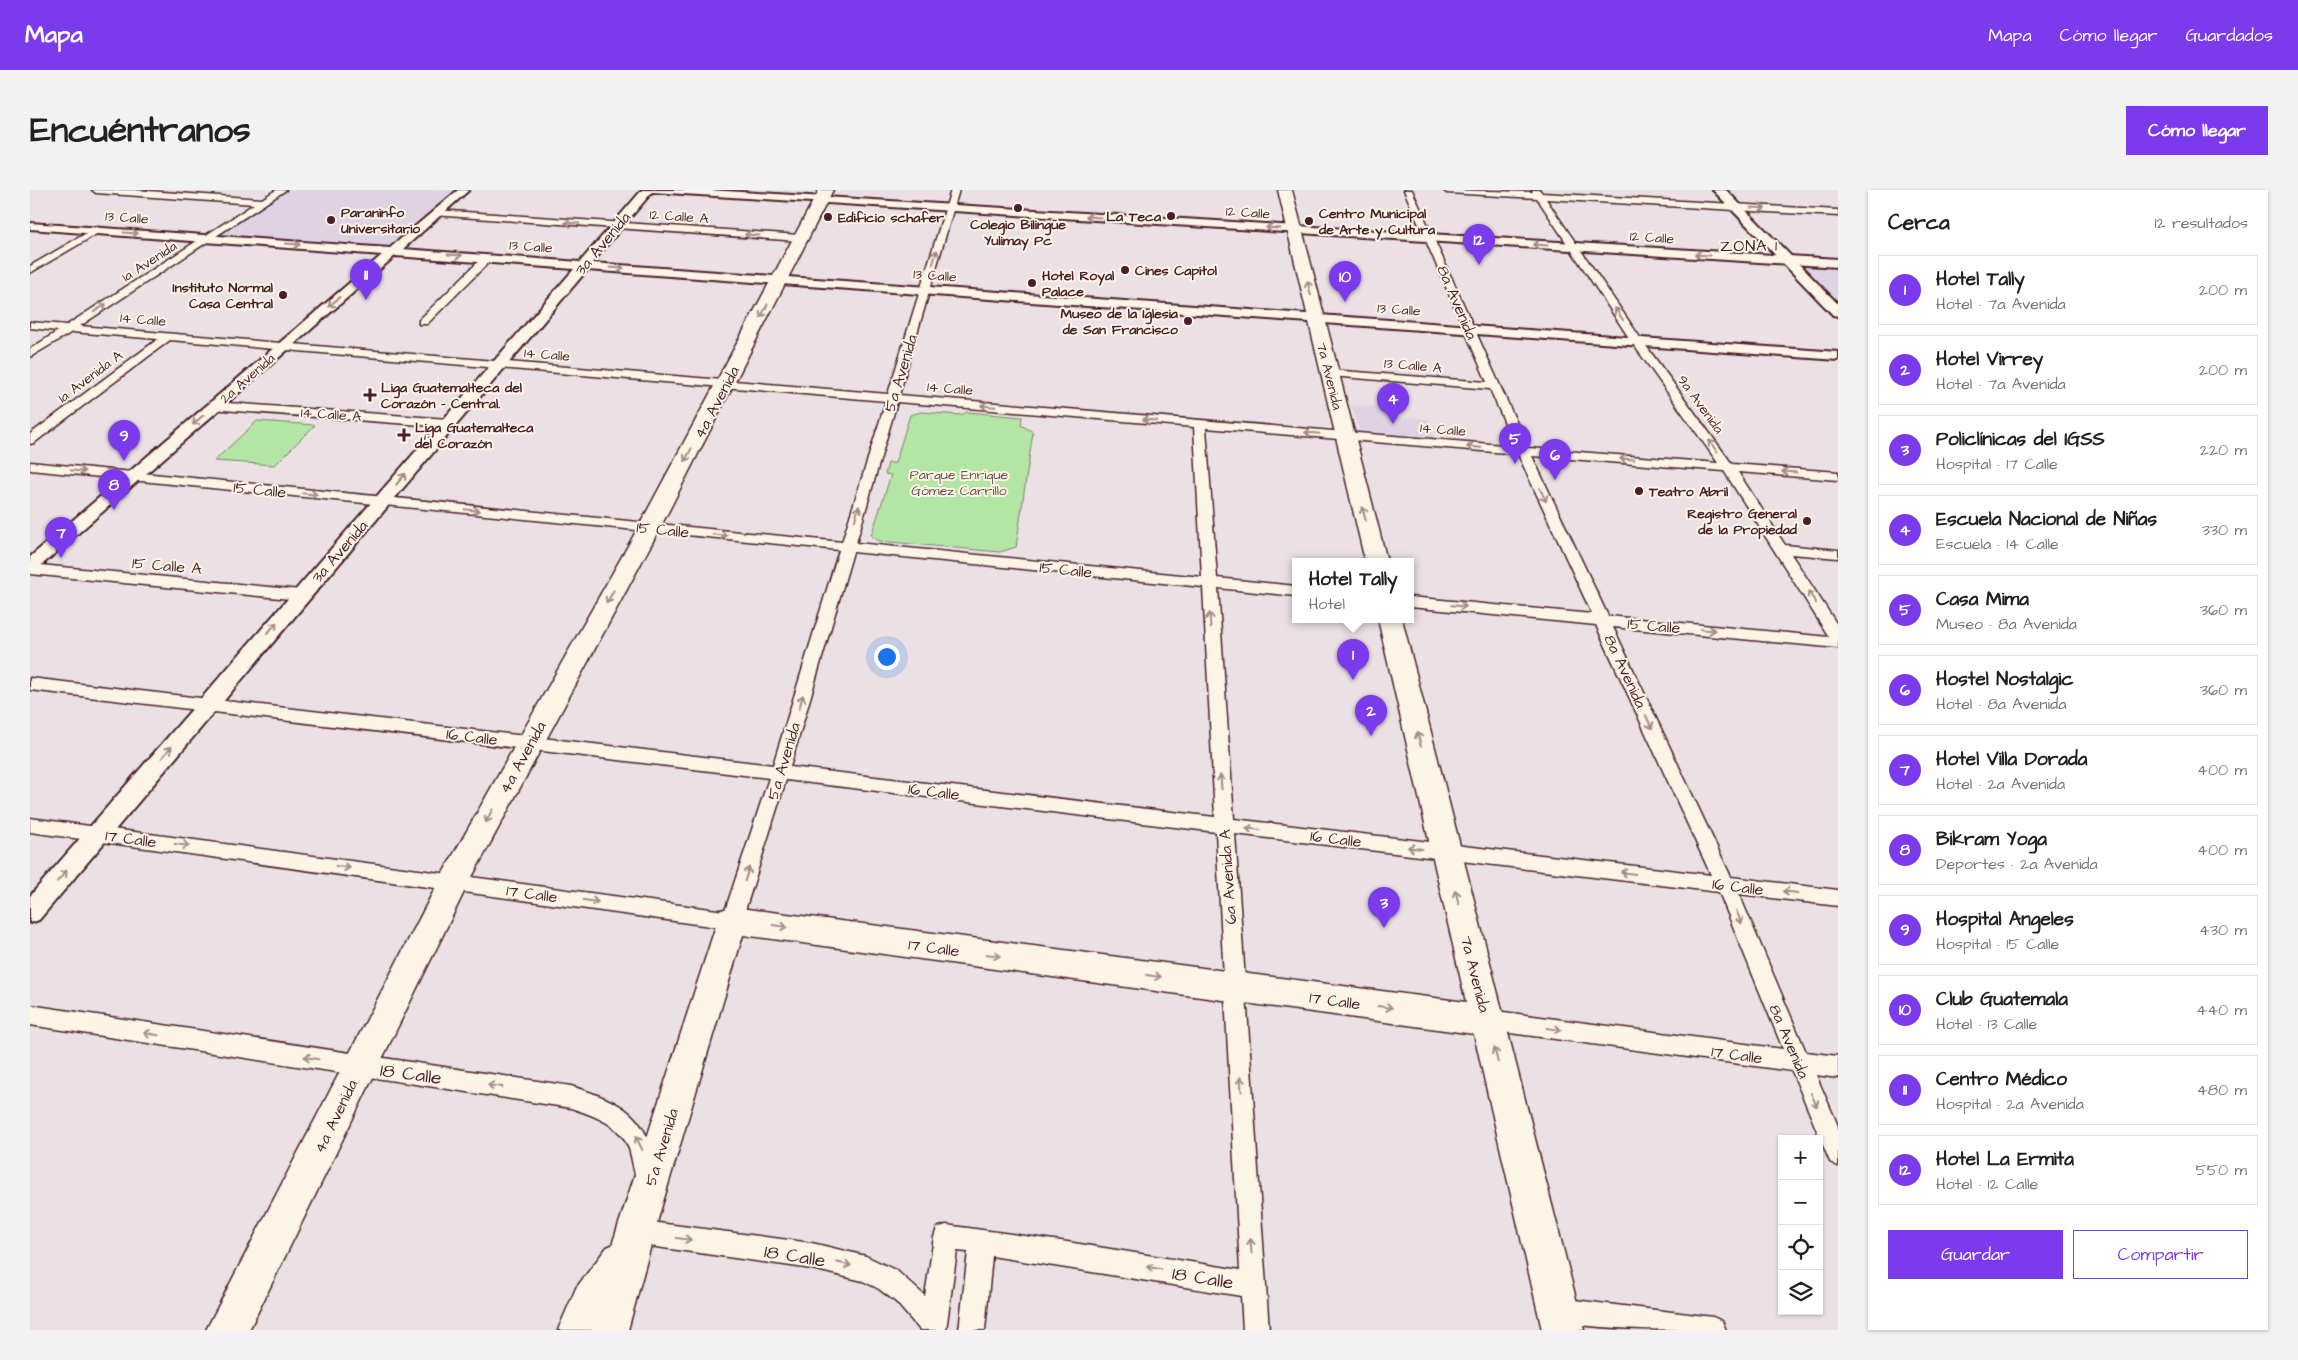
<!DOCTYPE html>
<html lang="es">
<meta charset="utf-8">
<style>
body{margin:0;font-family:"Architects Daughter",sans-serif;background:#f2f2f2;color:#202124}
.controls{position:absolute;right:15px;bottom:15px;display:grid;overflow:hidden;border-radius:0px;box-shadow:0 1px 4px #0004}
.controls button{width:45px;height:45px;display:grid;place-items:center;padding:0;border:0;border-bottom:1px solid #e0e0e0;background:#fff;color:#202124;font:25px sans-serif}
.you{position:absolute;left:856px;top:466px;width:18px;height:18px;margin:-12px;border:4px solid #fff;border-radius:50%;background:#1a73e8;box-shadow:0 0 0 8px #1a73e833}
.badge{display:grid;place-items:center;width:32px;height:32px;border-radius:50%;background:#7c3aed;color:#fff;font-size:16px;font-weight:700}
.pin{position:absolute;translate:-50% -41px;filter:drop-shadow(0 1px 2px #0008)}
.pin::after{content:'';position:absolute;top:26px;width:18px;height:15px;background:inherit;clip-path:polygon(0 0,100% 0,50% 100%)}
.popup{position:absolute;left:1262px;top:368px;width:122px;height:65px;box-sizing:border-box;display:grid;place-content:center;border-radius:0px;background:#fff;filter:drop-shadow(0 1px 4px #0005);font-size:16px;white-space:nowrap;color:#757577}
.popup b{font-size:19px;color:#202124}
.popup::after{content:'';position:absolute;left:50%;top:100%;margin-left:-10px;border:10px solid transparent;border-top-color:#fff}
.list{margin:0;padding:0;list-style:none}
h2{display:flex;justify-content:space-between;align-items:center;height:65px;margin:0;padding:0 20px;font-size:21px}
h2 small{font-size:16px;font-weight:400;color:#757577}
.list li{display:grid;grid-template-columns:32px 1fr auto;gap:15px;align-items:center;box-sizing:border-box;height:70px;margin:0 10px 10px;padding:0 10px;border:1px solid #e0e0e0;border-radius:0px}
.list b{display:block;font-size:19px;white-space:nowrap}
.list p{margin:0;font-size:16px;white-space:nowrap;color:#757577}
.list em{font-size:16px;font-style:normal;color:#757577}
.actions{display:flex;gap:10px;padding:15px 20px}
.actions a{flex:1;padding:11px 0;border:1px solid #7c3aed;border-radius:0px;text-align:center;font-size:18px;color:#7c3aed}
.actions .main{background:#7c3aed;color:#fff}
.icon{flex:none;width:28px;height:28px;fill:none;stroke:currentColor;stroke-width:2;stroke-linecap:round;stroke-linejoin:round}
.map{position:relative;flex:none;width:1808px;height:1140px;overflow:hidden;border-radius:0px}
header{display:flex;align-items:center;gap:30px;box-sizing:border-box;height:70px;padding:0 25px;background:#7c3aed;color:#fff}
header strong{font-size:24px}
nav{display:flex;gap:28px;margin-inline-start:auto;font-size:18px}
.intro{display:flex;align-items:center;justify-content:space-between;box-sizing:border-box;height:120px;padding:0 30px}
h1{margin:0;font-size:35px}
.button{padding:12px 22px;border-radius:0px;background:#7c3aed;color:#fff;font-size:18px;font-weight:700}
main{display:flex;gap:30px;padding:0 30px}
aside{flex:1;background:#fff;border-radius:0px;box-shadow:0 1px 4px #0004}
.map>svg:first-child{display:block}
</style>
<header>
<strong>Mapa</strong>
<nav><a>Mapa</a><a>Cómo llegar</a><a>Guardados</a></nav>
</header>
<div class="intro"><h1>Encuéntranos</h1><a class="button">Cómo llegar</a></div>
<main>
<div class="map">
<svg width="1808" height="1140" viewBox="0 0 1808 1140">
<rect width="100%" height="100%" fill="#ebe1e4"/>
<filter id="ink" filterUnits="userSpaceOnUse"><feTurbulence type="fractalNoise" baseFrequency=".02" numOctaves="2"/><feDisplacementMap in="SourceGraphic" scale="10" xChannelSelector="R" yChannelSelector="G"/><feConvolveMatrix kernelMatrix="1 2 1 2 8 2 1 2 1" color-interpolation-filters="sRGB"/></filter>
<g filter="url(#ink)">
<path fill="#dfd3e3" d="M256,0H426L357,58L190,45Z
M1776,74L1808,76V113L1772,77Z
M1321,215L1367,218L1370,227L1398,229L1404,249L1332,243L1329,240Z"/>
<path fill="#b3e5a5" stroke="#7e8268" d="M891,222L931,225L937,222L992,227L991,235L1003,242L986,357L970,362L849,351L841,346L861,285L855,284L858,273H865L880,225Z
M227,231L285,235L245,275L184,271Z"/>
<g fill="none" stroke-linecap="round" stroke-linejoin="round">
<defs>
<path id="minor" d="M62,0H104L232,9L246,0H256L50,136L858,204L921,0H929L869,205L1485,256L1460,199L1300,186L1294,183L1300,180L1457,192L1374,0H1382L1498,258L1688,273L1601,151L1507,8L1417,3L1413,0L1503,2L1502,0H1510L1512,3L1808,20V26L1516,9L1611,149L1702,274L1808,282V290L1708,282L1755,355L1808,360V368L1761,364L1808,436V458L1583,437L1701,687L1808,700V716L1709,704L1776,862L1808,866V888L1786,885L1808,936V976L1800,972L1762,881L1458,840L1450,837L1447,830L1450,823L1458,820L1753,859L1689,702L1205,644L1239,1140H1213L1211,1106L962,1066L955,1140H929L938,1062L927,1061L916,1140H890L866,1112L849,1099L833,1091L782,1079L605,1054L596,1051L593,1042L596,1033L605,1030L782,1053L836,1066L867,1081L895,1106L904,1047L907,1038L916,1035L1031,1051L1210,1080L1186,642L756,590L712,730L709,736L702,739L0,642V628L695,721L739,588L0,500V488L743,575L809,360L0,280V272L812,352L856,211L140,150L4,253L0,254V244L128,149L42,142L0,167V159L28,141L0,138V132L37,135L224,14L66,3ZM867,212L1164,237L1172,387L826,353ZM1176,238L1488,264L1562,424L1380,407V417L1566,435L1681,685L1204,629L1188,398L1266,406V396L1187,388ZM1502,266L1694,281L1799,447L1578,426ZM823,362L1173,397L1185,627L760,577Z
M406,20L770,45L775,48L770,51L403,25V21Z
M67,37L72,40L70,42L0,83V76Z
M454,66L463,68L397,134H389V130Z
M184,212L418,229L424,233L418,237L180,219L178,216L180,213Z
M0,374L271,400L279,405L271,410L0,384Z
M0,815L541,896C580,909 609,917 622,960C626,971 629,982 624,993L616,997L608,993C603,982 603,971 599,959C591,934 564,926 541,918L0,835Z
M1528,1108L1683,1127L1692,1131L1696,1140C1649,1140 1560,1140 1519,1130L1515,1121L1519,1112Z"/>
<path id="tertiary" d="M428,0H439L373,59L550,72L612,0H679L1808,69V77L622,2L562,73L1808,162V170L557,80L9,730L0,733V706L544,79L365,66L6,380L0,382V367L352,65L0,39V33L360,58Z"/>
<path id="secondary" d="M1683,0H1696L1808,114V126L1803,125Z"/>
<path id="primary" d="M789,0H803L630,338L435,700L219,1140H176L413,683L608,338Z
M1248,0H1262L1357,371H1335Z
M1348,429H1372L1554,1140H1512L1444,844L713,745L630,1022L598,1140H528L546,1098L577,1057L582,1055L691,720L702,717L1436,812Z"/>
</defs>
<use href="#minor" stroke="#4a1f2b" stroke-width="3"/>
<use href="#tertiary" stroke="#4a1f2b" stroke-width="4"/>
<use href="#secondary" stroke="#4a1f2b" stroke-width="4"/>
<use href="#primary" stroke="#4a1f2b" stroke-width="3"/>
<use href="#minor" fill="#fcf5e5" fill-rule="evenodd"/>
<use href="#tertiary" fill="#fcf5e5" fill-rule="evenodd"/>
<use href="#secondary" fill="#fcf5e5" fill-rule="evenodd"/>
<use href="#primary" fill="#fcf5e5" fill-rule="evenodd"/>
</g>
<defs><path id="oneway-shaft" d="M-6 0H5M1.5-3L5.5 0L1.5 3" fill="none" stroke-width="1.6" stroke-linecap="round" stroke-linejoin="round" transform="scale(1.25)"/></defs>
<g stroke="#a38a88">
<use href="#oneway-shaft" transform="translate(1728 18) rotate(3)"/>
<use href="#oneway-shaft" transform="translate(1063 27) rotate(-176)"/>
<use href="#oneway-shaft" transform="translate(542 33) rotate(-176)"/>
<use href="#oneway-shaft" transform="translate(1243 38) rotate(-176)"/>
<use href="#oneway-shaft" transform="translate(101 43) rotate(4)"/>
<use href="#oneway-shaft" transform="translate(722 45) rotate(-176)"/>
<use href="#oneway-shaft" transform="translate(263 54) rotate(4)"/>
<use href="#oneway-shaft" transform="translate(1510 55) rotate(-176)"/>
<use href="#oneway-shaft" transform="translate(425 65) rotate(4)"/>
<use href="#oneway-shaft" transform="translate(1672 65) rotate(-176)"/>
<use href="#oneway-shaft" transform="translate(905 67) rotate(-73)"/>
<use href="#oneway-shaft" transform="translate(587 78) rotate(4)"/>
<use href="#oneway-shaft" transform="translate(1279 98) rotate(-104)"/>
<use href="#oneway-shaft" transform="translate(304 112) rotate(139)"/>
<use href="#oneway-shaft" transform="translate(70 118) rotate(-33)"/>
<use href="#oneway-shaft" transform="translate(734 121) rotate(118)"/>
<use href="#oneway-shaft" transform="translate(1589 124) rotate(-124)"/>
<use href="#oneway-shaft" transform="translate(958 216) rotate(-175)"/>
<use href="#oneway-shaft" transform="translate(168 230) rotate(138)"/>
<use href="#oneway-shaft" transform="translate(1120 230) rotate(-175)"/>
<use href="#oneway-shaft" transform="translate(1282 243) rotate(-175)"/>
<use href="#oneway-shaft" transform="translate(1683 256) rotate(-126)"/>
<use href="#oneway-shaft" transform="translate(1444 257) rotate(-175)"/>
<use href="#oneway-shaft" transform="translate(658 265) rotate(118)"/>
<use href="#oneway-shaft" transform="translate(1597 269) rotate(-176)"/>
<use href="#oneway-shaft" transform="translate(48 281) rotate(6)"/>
<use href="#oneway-shaft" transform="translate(1759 282) rotate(-176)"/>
<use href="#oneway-shaft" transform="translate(371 289) rotate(-50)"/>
<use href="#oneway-shaft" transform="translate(280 304) rotate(6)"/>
<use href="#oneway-shaft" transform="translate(1513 305) rotate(65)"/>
<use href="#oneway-shaft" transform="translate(442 320) rotate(6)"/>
<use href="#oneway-shaft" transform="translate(827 323) rotate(-73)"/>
<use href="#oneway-shaft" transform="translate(1334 324) rotate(-104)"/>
<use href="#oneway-shaft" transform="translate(690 345) rotate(6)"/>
<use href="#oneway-shaft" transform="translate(580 407) rotate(119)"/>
<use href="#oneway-shaft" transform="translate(1782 407) rotate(-123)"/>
<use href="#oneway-shaft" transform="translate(1429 416) rotate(5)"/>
<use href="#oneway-shaft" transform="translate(1180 430) rotate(-94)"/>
<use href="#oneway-shaft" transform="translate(242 438) rotate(-49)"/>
<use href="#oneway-shaft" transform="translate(1678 440) rotate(5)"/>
<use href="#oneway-shaft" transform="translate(771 512) rotate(-74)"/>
<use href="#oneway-shaft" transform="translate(1619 532) rotate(65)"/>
<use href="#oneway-shaft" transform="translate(1389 549) rotate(-104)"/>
<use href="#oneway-shaft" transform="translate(137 562) rotate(-50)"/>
<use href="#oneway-shaft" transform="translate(1191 592) rotate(-94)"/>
<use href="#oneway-shaft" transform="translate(459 626) rotate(118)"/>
<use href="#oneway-shaft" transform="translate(1223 639) rotate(-173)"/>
<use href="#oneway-shaft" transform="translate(152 655) rotate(8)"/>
<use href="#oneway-shaft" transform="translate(1385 658) rotate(-173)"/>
<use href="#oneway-shaft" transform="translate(313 677) rotate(8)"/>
<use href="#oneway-shaft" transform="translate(1598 683) rotate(-173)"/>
<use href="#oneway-shaft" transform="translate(717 684) rotate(-72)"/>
<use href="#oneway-shaft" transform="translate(32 686) rotate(-49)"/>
<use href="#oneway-shaft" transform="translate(1760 702) rotate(-173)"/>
<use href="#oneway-shaft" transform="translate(1427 707) rotate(-104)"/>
<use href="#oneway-shaft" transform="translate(561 711) rotate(8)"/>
<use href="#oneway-shaft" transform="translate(1709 727) rotate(68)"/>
<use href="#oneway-shaft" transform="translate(750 736) rotate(8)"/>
<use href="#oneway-shaft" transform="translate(963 765) rotate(8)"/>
<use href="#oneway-shaft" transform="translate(1124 786) rotate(8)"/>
<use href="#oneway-shaft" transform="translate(1355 817) rotate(8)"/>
<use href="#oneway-shaft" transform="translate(1524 839) rotate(8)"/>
<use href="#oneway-shaft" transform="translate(121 844) rotate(-171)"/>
<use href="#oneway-shaft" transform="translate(1466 865) rotate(-104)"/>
<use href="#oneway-shaft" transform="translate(281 868) rotate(-171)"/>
<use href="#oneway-shaft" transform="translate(1211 894) rotate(-94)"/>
<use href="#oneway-shaft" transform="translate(465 896) rotate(-172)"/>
<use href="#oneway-shaft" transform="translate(1784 910) rotate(66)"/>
<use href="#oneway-shaft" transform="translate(609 953) rotate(-116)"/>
<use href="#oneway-shaft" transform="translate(654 1049) rotate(8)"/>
<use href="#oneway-shaft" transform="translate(1221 1056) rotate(-94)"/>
<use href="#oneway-shaft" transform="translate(814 1074) rotate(14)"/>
<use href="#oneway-shaft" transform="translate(1124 1078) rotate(-171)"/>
</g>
</g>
<g fill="#4a1f2b" stroke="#fcf5e5" stroke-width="2">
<circle cx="988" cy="18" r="5"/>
<circle cx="1141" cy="26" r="5"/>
<circle cx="798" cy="27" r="5"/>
<circle cx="301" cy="30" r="5"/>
<circle cx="1279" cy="31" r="5"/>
<circle cx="1095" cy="80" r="5"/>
<circle cx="1002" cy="93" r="5"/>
<circle cx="253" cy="105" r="5"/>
<circle cx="1158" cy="131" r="5"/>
<path d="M337.5 197.5h5v5h5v5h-5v5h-5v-5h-5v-5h5z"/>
<path d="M371.5 237.5h5v5h5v5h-5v5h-5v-5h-5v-5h5z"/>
<circle cx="1609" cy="301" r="5"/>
<circle cx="1777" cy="331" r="5"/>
</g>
<g text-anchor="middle" stroke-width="4" stroke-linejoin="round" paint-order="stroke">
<g font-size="14" font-weight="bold" fill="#4a1f2b" stroke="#fcf5e5" text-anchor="start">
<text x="311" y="27">Paraninfo<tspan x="311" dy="16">Universitario</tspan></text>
<text x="1289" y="28">Centro Municipal<tspan x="1289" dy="16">de Arte y Cultura</tspan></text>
<text x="1131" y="31" text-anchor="end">La Teca</text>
<text x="808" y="32">Edificio schafer</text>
<text x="988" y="39" text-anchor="middle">Colegio Bilingüe<tspan x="988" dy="16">Yulimay Pc</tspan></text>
<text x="1105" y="85">Cines Capitol</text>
<text x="1012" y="90">Hotel Royal<tspan x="1012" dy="16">Palace</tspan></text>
<text x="243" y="102" text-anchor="end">Instituto Normal<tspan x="243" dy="16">Casa Central</tspan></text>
<text x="1148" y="128" text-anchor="end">Museo de la Iglesia<tspan x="1148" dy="16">de San Francisco</tspan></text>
<text x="351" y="202">Liga Guatemalteca del<tspan x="351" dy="16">Corazón - Central.</tspan></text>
<text x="385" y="242">Liga Guatemalteca<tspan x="385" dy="16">del Corazón</tspan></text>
<text x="1619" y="306">Teatro Abril</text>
<text x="1767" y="328" text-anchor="end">Registro General<tspan x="1767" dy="16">de la Propiedad</tspan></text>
</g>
<g font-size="14" fill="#4a1f2b" stroke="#fcf5e5">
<text transform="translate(1218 22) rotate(4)" y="5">12 Calle</text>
<text transform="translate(649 26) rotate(4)" y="5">12 Calle A</text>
<text transform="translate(97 27) rotate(4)" y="5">13 Calle</text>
<text transform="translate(1622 47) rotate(4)" y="5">12 Calle</text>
<text transform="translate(501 56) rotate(4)" y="5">13 Calle</text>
<text transform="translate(119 71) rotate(-33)" y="5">1a Avenida</text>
<text transform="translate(905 85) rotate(4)" y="5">13 Calle</text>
<text transform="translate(1369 119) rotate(4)" y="5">13 Calle</text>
<text transform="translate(113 129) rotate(5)" y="5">14 Calle</text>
<text transform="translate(517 164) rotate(5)" y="5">14 Calle</text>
<text transform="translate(1383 175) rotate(5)" y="5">13 Calle A</text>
<text transform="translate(60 186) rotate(-37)" y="5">1a Avenida A</text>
<text transform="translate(1300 186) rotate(76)" y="5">7a Avenida</text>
<text transform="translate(217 188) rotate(-41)" y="5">2a Avenida</text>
<text transform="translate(920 198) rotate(5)" y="5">14 Calle</text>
<text transform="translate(1671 214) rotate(54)" y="5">9a Avenida</text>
<text transform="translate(301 224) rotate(4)" y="5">14 Calle A</text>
<text transform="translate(1413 239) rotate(5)" y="5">14 Calle</text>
</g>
<g font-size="14" fill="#64504a" stroke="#fcf5e5">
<text x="929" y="289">Parque Enrique<tspan x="929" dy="16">Gómez Carrillo</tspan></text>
</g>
<g font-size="16" fill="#4a1f2b" stroke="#fcf5e5">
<text transform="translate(572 53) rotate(-50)" y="6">3a Avenida</text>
<text transform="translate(1428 112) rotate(67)" y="6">8a Avenida</text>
<text transform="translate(870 183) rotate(-73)" y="6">5a Avenida</text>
<text transform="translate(686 212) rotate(-62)" y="6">4a Avenida</text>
<text transform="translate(230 299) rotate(6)" y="6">15 Calle</text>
<text transform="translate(633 339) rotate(6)" y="6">15 Calle</text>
<text transform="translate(309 361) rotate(-49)" y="6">3a Avenida</text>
<text transform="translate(137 375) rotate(5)" y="6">15 Calle A</text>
<text transform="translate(1036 379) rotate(6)" y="6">15 Calle</text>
<text transform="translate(1624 435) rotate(5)" y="6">15 Calle</text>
<text transform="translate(1596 481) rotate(65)" y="6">8a Avenida</text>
<text transform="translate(442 546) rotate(7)" y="6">16 Calle</text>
<text transform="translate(492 567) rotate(-61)" y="6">4a Avenida</text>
<text transform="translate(753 571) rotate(-73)" y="6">5a Avenida</text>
<text transform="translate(904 601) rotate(7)" y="6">16 Calle</text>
<text transform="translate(101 648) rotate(8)" y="6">17 Calle</text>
<text transform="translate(1306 648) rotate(7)" y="6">16 Calle</text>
<text transform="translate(1197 687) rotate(-94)" y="6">6a Avenida A</text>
<text transform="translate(1708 696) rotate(7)" y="6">16 Calle</text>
<text transform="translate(502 703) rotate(8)" y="6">17 Calle</text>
<text transform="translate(904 757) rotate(8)" y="6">17 Calle</text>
<text transform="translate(1446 784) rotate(76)" y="6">7a Avenida</text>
<text transform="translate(1305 810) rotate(8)" y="6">17 Calle</text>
<text transform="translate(1760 851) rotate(67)" y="6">8a Avenida</text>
<text transform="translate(1707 864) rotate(8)" y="6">17 Calle</text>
<text transform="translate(305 926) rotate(-64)" y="6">4a Avenida</text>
<text transform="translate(631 957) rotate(-73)" y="6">5a Avenida</text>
</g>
<g font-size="16" letter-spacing="1" fill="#4a1f2b" stroke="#fcf5e5">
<text x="1719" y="61">ZONA 1</text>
</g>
<g font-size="19" fill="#4a1f2b" stroke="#fcf5e5">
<text transform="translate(381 883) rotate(8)" y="7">18 Calle</text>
<text transform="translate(765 1065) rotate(9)" y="7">18 Calle</text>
<text transform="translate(1173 1087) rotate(9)" y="7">18 Calle</text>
</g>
</g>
</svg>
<div class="controls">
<button>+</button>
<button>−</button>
<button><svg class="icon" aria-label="locate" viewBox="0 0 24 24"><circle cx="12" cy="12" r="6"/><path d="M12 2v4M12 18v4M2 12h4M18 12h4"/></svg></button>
<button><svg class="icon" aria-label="layers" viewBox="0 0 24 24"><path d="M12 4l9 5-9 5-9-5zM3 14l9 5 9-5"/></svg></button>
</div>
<div class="you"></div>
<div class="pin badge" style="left:1323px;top:490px">1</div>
<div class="popup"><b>Hotel Tally</b>Hotel</div>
<div class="pin badge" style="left:1341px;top:546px">2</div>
<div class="pin badge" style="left:1354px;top:738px">3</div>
<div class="pin badge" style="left:1363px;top:234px">4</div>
<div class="pin badge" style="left:1485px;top:274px">5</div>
<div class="pin badge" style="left:1525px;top:290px">6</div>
<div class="pin badge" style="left:31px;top:368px">7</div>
<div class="pin badge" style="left:84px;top:320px">8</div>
<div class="pin badge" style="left:94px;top:271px">9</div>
<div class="pin badge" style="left:1315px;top:112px">10</div>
<div class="pin badge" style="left:336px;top:110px">11</div>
<div class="pin badge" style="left:1449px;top:75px">12</div>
</div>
<aside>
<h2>Cerca<small>12 resultados</small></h2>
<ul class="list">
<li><span class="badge">1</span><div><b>Hotel Tally</b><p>Hotel · 7a Avenida</p></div><em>200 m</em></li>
<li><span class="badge">2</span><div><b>Hotel Virrey</b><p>Hotel · 7a Avenida</p></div><em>200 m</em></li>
<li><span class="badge">3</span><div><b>Policlínicas del IGSS</b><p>Hospital · 17 Calle</p></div><em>220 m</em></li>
<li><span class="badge">4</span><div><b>Escuela Nacional de Niñas</b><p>Escuela · 14 Calle</p></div><em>330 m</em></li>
<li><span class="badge">5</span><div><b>Casa Mima</b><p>Museo · 8a Avenida</p></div><em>360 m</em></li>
<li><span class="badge">6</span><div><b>Hostel Nostalgic</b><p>Hotel · 8a Avenida</p></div><em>360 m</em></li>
<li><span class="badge">7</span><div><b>Hotel Villa Dorada</b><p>Hotel · 2a Avenida</p></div><em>400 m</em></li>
<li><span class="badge">8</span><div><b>Bikram Yoga</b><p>Deportes · 2a Avenida</p></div><em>400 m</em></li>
<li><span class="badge">9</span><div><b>Hospital Angeles</b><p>Hospital · 15 Calle</p></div><em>430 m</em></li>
<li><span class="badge">10</span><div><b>Club Guatemala</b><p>Hotel · 13 Calle</p></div><em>440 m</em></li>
<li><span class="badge">11</span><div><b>Centro Médico</b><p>Hospital · 2a Avenida</p></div><em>480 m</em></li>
<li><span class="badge">12</span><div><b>Hotel La Ermita</b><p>Hotel · 12 Calle</p></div><em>550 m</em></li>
</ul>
<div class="actions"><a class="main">Guardar</a><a>Compartir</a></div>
</aside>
</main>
